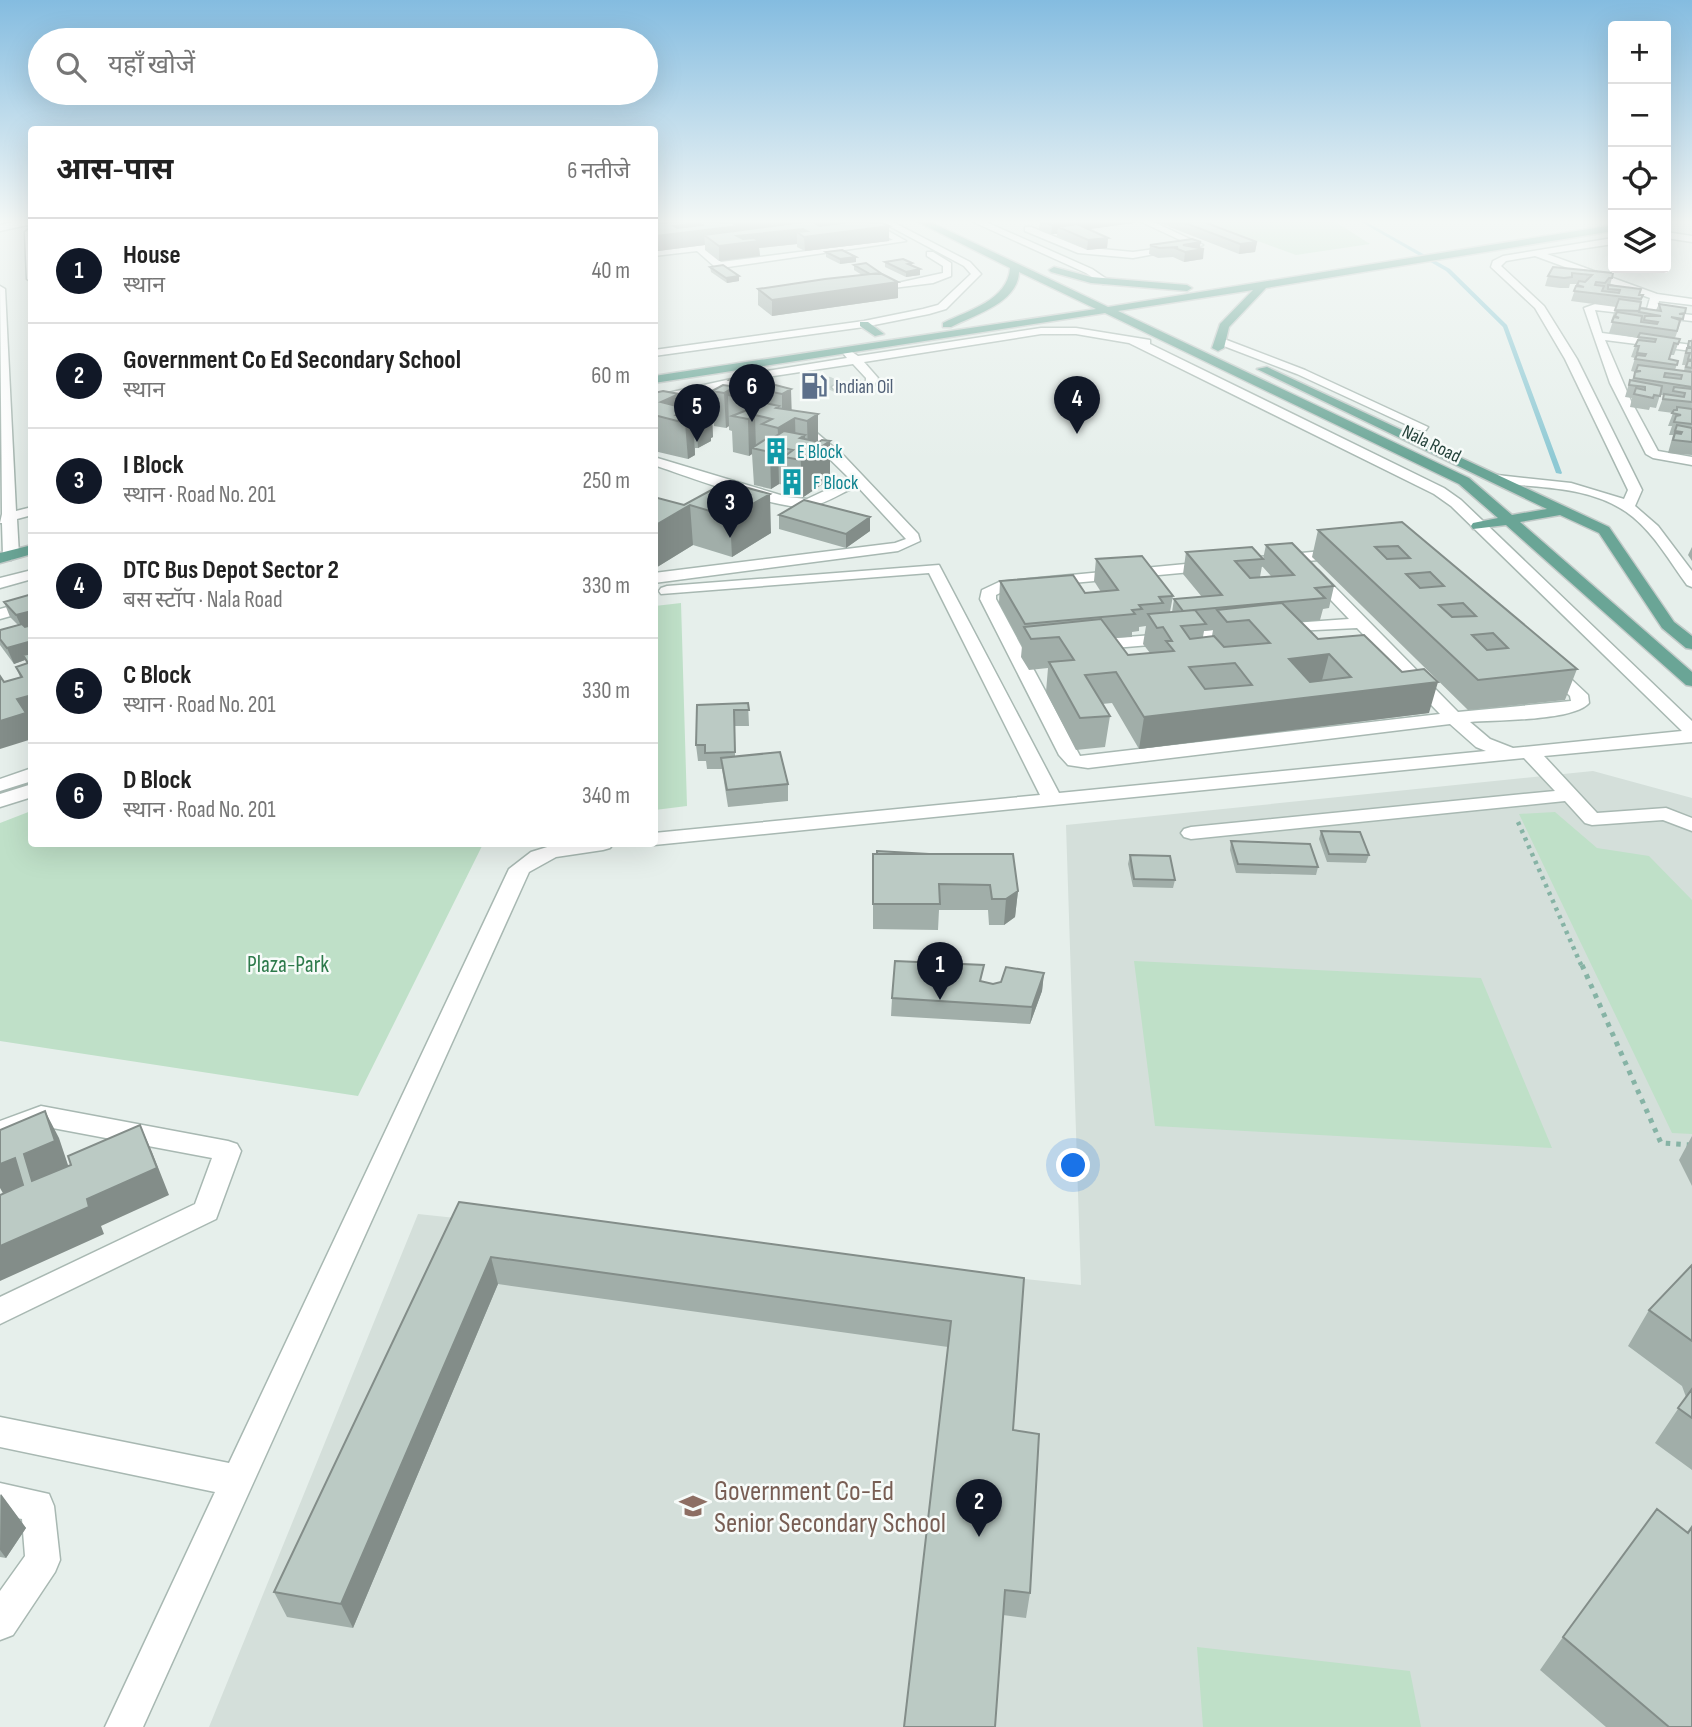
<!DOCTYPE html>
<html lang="hi">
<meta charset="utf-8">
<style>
body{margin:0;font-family:"Sofia Sans Condensed","Noto Sans Devanagari",sans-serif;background:#f2f2f2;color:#222}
.controls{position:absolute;right:21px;top:21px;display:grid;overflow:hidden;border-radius:7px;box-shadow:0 7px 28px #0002}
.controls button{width:63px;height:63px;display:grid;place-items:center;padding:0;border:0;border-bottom:2px solid #e0e0e0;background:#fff;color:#222;font:35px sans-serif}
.you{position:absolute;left:1074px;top:1166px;width:24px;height:24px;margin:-18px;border:5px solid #fff;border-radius:50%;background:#1a73e8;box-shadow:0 0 0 10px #1a73e833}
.badge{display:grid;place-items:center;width:46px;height:46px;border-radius:50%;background:#111827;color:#fff;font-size:23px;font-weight:700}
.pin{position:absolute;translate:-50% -58px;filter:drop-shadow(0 2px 4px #0008)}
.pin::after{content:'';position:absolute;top:37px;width:24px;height:21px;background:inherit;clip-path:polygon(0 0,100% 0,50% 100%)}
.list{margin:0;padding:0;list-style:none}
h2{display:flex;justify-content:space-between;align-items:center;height:91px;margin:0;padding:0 28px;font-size:30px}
h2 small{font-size:23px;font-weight:400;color:#767676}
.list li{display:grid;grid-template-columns:46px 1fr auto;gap:21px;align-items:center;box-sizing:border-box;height:105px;padding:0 28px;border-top:2px solid #e0e0e0}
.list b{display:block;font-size:26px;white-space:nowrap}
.list p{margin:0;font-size:23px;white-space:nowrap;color:#767676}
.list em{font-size:23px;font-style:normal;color:#767676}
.icon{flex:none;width:38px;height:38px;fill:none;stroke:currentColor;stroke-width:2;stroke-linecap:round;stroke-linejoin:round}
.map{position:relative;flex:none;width:1692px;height:1727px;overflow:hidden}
.search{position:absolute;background:#fff;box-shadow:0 7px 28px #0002;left:28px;top:28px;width:630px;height:77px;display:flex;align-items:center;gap:18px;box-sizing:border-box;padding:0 24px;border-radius:38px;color:#767676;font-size:26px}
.panel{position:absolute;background:#fff;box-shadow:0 7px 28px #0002;left:28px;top:126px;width:630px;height:721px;border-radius:7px}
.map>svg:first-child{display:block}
</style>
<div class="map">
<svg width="1692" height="1727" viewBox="0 0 1692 1727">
<rect width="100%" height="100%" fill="#e6efeb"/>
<path fill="#d4dfda" d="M1593,771L1692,798V1727H209L418,1214L1081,1285L1066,825Z"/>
<path fill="#bfe0c8" d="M1198,219H1331L1370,244L1296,255Z
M681,603L687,806L655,810V606Z
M31,811L32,844H483L358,1096L0,1041V823Z
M1555,812L1597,848L1649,856L1692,900V1134L1672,1133L1519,814Z
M1134,961L1481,978L1552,1148L1155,1126Z
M1197,1647L1410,1671L1421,1727H1203Z"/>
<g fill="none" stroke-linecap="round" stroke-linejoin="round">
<path fill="#8ec9d4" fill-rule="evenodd" d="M1356,219H1361L1450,269L1507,325L1562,473L1561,474L1556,473L1503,327L1446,271Z"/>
<path stroke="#bfccc8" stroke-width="12" stroke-dasharray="12 6" stroke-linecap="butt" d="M827,382L838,387
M850,388L870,384"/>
<defs>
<path id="minor" d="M28,219H32V224L0,231V225Z
M856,219H867L906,241L721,268L714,266L697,251L654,256V250L712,244L715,245V249L707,250L721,262L893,240Z
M876,219H887L970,262L981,274L946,309L929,314L864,327L654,356V350L864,321L923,309L938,305L971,274L964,266Z
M967,219H979L1092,269L1111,282L1103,284L1086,273Z
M1135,219H1147L1203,245L1195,247Z
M1025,227H1031L1080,247L1133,252L1177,246L1182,249L1133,258L1078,253L1025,231Z
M29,229L32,230V282L27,279L25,232Z
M1666,232L1692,236V242L1666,238Z
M1613,238V244L1547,254L1657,294L1692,299V305L1659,301L1657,311L1692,315V321L1595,310L1602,333L1692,345V351L1605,340L1631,401L1658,451L1692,457V465L1653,458L1646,454L1610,383L1584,308L1598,303L1647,309L1650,298L1535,256L1506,261L1501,266L1544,306L1577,359L1642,490L1635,506L1658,526L1692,571V587L1687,585C1670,562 1655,535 1633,517C1595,486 1543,488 1497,483L1490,479L1497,475L1571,483L1624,499L1628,490L1565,359L1535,308L1491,267L1493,261L1503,256Z
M927,252H933L951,263V276L933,283L893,288V284L943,273V266L927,256Z
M0,286L5,289L16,511L32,507V515L17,519L19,555L11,560L3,555L2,523H0L2,514Z
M1041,328H1076L1150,340V344L1444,488L1461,500L1692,721V742L1544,756L1597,813L1666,808L1692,818V831L1663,820L1592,825L1585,823L1565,801L1191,839L1184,837L1181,833L1184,829L1191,827L1555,791L1524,758L654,845L647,844H654V833L1040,795L929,573L661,594L659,591L661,588L667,586L939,565L1059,793L1486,751L1476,747L1450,724L1088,768L1068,765L1059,755L980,599L982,590L999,582L1406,543L1435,551L1588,695L1589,703C1574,721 1495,720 1470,722L1490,739L1513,748L1682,731L1451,506L1434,494L1129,343L1076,334H1041L864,362L878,378L874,386H866V378L853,364L767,377L654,403V396L767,371L847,358L843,353L849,350L858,356ZM1405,552L1425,557L1570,696L1571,701L1458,712L1318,570H1308L1305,573L1308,576L1349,619L1279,624L1273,626L1271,629L1273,632L1357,628L1440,714L1080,756L996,599V595L1008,589Z
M1216,339H1224L1305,370L1428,427L1426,430H1418L1297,374L1216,343Z
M838,383L854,385L856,388L850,392L834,389L832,387Z
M798,417L845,457L918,534L920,541L898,551L654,583V573L895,543L906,539L857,486C843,492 827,503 812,506C785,513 686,476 654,465V457L787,497L807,499L850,479L794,424L792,421Z
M32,570V579L0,588V578Z
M32,600V610L0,619V609Z
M1240,628L1246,629L1248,633L1246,637L1090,650L1082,645L1090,640Z
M32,768V781L0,791V779Z
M32,784V797L0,807V794Z
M557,844H613L610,848L603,850L556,857L529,872L143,1727H105L215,1492L0,1447V1417L229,1463L509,869L531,852Z
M41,1106L228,1141L237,1144L241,1151L216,1219L0,1324V1297L195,1204L212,1158L42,1126L0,1142V1121Z
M0,1483L49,1494L54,1506L60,1560L55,1572L13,1635L0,1640V1591L25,1556L22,1519L0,1515Z"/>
<path id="major" d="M912,219H924L1108,307L1613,225V231L1266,288L1229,327L1224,348L1218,351L1212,348L1220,324L1253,290L1118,311L1469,478L1512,515L1547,509L1257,369L1267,367L1609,527L1674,622L1692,636V649L1686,648L1662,628L1599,533L1560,515L1520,522L1692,672V686L1686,685L1506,525L1473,529L1471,526L1473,523L1498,518L1459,484L1105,313L654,383V376L1096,309L1019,272C1018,303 974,315 951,327H943V323C969,310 1008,300 1010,268Z
M1054,267L1091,277L1187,285L1192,288L1187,291L1091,283L1051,272L1049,270Z
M860,322H868L884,334L875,336L860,326Z
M32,545V554L0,563V553Z"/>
</defs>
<use href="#minor" stroke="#a8b8b2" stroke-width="3"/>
<use href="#major" stroke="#c2cac8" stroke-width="3"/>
<path stroke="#86b3a5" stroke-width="4.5" stroke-dasharray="3.5 5" stroke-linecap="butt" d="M1518,822L1582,967"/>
<path stroke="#86b3a5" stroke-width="5" stroke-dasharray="4.5 6" stroke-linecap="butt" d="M1582,965L1661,1143L1692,1145"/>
<use href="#minor" fill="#fff" fill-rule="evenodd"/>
<use href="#major" fill="#6aa596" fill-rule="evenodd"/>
</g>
<path fill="#a1aea9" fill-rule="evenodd" d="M662,219H875V222L889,226V241L805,251L797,247V244L759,248L760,256L719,261L705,250V245L658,251L654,249V224L673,222Z
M1051,219H1135L1134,223L1089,229L1108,238L1107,248L1087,250L1057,236V234H1051L1039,230L1040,221Z
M1149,219H1196L1257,242L1255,252L1239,254Z
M1150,245L1200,248L1203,259L1184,262L1173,257L1158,258L1149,254Z
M826,252L856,257V262L840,264L826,257Z
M885,262L912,263V266L920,275L906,277L885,267Z
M854,265L882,274L898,282V298L772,316L758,305V289L862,275L854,270Z
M710,267L739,276V281L727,283L711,272Z
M1553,267L1612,278L1610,285L1643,295L1639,310H1656L1659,304L1686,308L1675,338L1678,344L1674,355H1670L1669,359L1678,361L1675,370L1684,371L1685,365H1682L1685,352L1689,341H1691L1692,338V455L1668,453L1673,435H1669L1672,426H1668L1673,413L1658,411L1664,395H1660L1656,408L1650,407L1649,410L1630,407L1632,398L1625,397L1630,380H1632L1635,372L1631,371L1635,358L1631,357L1638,338L1609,333L1613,321H1611L1616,307L1571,301L1577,284H1570L1569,288H1560L1545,286L1548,276Z
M729,380L791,389V410L818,414V442L830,479L802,498L785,494V485L779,484L771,489L754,485L752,454L749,456L733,452L732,431L729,430V426L726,428L714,426L712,391L730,386Z
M654,393L679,394L680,407L711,401L713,437L711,438V441L698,448H695V455L688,459L654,451Z
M726,482L771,533L732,557L693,545L654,569V497L684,505Z
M779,515L870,531L846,548L779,529Z
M1402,522L1577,669L1565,700L1468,710L1312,557L1318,530Z
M1266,545L1334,586L1329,608L1323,609L1320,620L1301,622L1318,639L1429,713L1139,749L1112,703L1102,704L1110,716L1105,747L1076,750L1046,692L1048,668L1029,670L1021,657L1022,646L999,603L1000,581L1085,593L1101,592L1094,581L1096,559L1173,596L1170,612H1172L1174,599L1202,597L1183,574L1186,552L1263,559ZM1262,566L1271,576L1260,577ZM1146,626L1143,644L1150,653L1128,655L1115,638L1132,637V632L1139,631V627ZM1213,630L1212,636L1203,637L1204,631Z
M1692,547V561L1688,555Z
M32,594V722H29L32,727V739L4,682L20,677L16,667L27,664L25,660L14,664L0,645V630L18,625L10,617L4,602Z
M748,703L749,726H735V756L788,784V801L728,807L722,769H707L706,761H698L696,745L697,705Z
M1321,831L1369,855L1366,863L1327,862L1319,839Z
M1231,841L1318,867L1316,875L1236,873L1230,850Z
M873,854L1018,891L1015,917L1004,925H989L988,910H939L938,930L873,929Z
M1130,855L1175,880L1173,888L1133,887L1128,864Z
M1044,973L1042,991L1030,1024L891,1016L892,998L993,984Z
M1692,1136V1186L1679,1160Z
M459,1202L1024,1278L1013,1430L1030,1593L1026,1618L1003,1615L948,1347L498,1284L353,1628L287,1617L274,1592Z
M1692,1265V1470L1655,1443L1686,1397L1682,1386L1628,1346L1649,1310Z
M0,1494L26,1528L6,1558L0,1557Z
M1692,1525V1727H1606L1540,1670L1563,1637L1687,1532Z"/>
<path fill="#838d89" d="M729,219H771L772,229L778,232L777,222L796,219H833V229L807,231L803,229V236L797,232V244L759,248L760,256L719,261V246L704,235L705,245L658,251L656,236L674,226L698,223L699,231L717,221Z
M875,219V228L889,226V241L805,251L804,237L865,220Z
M1094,219H1135L1134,223L1069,232L1058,227L1057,234H1051L1052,225Z
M1108,238L1107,248L1087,250L1088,240Z
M1201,242L1199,250L1204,249L1203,259L1184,262L1185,252L1183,245Z
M1257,242L1255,252L1239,254L1240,244Z
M856,257V262L840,264V259Z
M920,269V275L906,277V272Z
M739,276V281L727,283L726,278Z
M898,282V298L772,316V300Z
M731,389V395H728L729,426L726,428L724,393Z
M791,389L792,420L795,418L796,454L793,450L779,447L776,408L779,406L780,427L782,425V394Z
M767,391L768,418L755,415L756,449L752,448V454L749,456L748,419L754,416L753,400Z
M679,394L680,413L683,411L684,423L661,402Z
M711,401L713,437L711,438V441L698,448L696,412L705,404Z
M818,414V449L830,441V479L802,498L800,438L805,435V458L808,456L807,421Z
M693,419L695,455L688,459L685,423Z
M778,447L779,484L771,489L770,452Z
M770,494L771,533L732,557L730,517Z
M690,505L693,545L654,569V526Z
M870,517V531L846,548V534Z
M31,610L32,627L23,630L16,615Z
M32,641V658L23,655L25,660L14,664L7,648Z
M1329,654L1321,684L1282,689L1289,659Z
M1438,682L1429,713L1139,749L1144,717Z
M32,695V722H29L32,727V739L0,749V721L17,699Z
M1018,891L1015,917L1004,925L1006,899Z
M1044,973L1042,991L1030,1024L1032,1007Z
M45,1111L59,1138L69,1168L32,1181L24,1154Z
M140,1125L152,1152L169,1195L101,1226L104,1234L0,1281V1246L87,1199Z
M15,1158L30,1185L4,1195L0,1188V1164Z
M491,1257L498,1284L353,1628L341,1604Z
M1,1494L26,1528L6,1558L0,1550Z"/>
<path fill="#bbcac4" stroke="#838d89" stroke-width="2" fill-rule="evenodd" d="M694,219H729L717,221L721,223L731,222L738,226L656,236L654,235V231H658L654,230V224ZM698,223L702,225L678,228L674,226Z
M774,219H796L777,222Z
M835,219H874L865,220L870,223L880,222L889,226L804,237L797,232L807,231L803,229L737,236L743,239L754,238L759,241L719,246L704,235L811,221L820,226L842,223Z
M1051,219H1094L1052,225L1040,221Z
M1175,219H1196L1257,242L1240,244Z
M1077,224L1108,238L1088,240L1058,227Z
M1192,239L1201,242L1183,245L1204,249L1185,252L1175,248L1178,247L1159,248L1150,245Z
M842,250L856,257L840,259L826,252Z
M903,259L912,263L908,264L920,269L906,272L885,262Z
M866,263L882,274H870L854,265Z
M723,265L739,276L726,278L710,267Z
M1553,267L1613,273L1612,278H1609L1605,283L1596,282L1595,285L1604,286L1602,291L1619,293L1620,290L1608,289V285L1641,289L1639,295H1643L1641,299L1574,291L1576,286L1584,287L1577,285L1579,281L1585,282L1592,275L1572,273V277L1564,278L1548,276Z
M880,273L898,282L772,300L758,289L825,279Z
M1619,299L1641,302L1639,311L1615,310Z
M1659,304L1686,308L1685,313L1679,314H1684L1683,319L1671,317L1680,320L1677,331L1612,322L1614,317L1619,318L1615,316L1617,312L1642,316L1641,322L1657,324L1658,322L1644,320L1645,316H1661L1639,312L1640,308L1661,311Z
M1640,333L1680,339L1678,344L1674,343L1669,359L1678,361L1677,365L1635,359L1637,355L1645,356L1646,354L1637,353L1639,346H1635L1638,340L1655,342L1656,339L1638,337Z
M1689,341H1692V348L1688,346Z
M1687,348H1692V360L1688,359L1690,353H1686Z
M1688,361H1692V368L1686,367Z
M1638,365L1692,372V387L1634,378L1635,372L1641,371H1636ZM1665,373L1682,375L1681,379L1664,377Z
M737,375L791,389L782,394L767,391L753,400L728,395L735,390L731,389L724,393L712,391L723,385L730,386L738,382L729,380Z
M1630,380L1662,386L1660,396L1654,395L1653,398L1634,394L1636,388L1645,390V387L1629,385Z
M1674,387L1692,389V402L1663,399L1664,394L1684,397L1685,393L1673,391Z
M663,391L679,394L661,402L680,407L698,398L711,401L705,404L709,405L696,412L683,411L676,415L693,419L685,423L654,415V393Z
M765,403L779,406L776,408L818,414L807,421L795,418L778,428L762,424L772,419L755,415L748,419L732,416Z
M1677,407L1692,409V424L1674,422L1676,416L1681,415L1672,413L1674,410H1677Z
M1677,425L1692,428V442L1673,440L1675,433L1681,434L1682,432L1675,431Z
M784,431L805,435L800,438L819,442L822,440L830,441L801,460L784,457L793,450L778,447L770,452L752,448L766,439L775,441L779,439L773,438Z
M726,482L770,494L730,517L690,505L654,526V497L684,505Z
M804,500L870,517L846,534L779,515Z
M1402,522L1577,669L1478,680L1318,530ZM1398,546L1410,558L1387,559L1375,547ZM1430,572L1444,586L1420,588L1406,574ZM1463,603L1476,616L1452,617L1439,605ZM1493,633L1508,648L1487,650L1472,635Z
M1292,543L1334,586L1315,588L1325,598L1183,611L1174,599L1222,595L1186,552L1252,547L1263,559L1235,561L1250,578L1294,575L1266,545Z
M1142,556L1173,596L1159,597L1163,603L1139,605L1142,609L1132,610L1135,614L1025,624L1000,581L1073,575L1085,593L1118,590L1096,559Z
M32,594V611L16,615L4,602Z
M1282,603L1318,639L1364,635L1402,672L1424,669L1438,682L1144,717L1116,672L1085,675L1110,716L1080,718L1049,662L1074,660L1059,637L1031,639L1024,627L1101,619L1128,655L1174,651L1166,641H1172L1163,627L1157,628L1148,614L1195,610L1206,624L1181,626L1190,639L1214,636L1224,647L1270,643L1249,620L1227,622L1217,610ZM1329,654L1351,677L1310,682L1289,659ZM1235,663L1252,685L1205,689L1189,667Z
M22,624L25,627L32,625V641L7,648L0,639V630Z
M32,653V695L17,699L26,713L0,721V676L4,682L22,677L16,667L28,663L23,655Z
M748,703L749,710H734L735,752L705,753V745H696L697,705Z
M780,752L788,784L727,790L721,758Z
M1321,831L1360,832L1369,855L1329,854Z
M1231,841L1310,844L1318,867L1238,864Z
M877,851L929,854H877Z
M873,854H1013L1018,891L1006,899H992L990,885L939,884L940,904H873Z
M1130,855L1170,856L1175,880L1134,879Z
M895,961L984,965L980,981L993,984L1001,982L1006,967L1044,973L1032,1007L892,998Z
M45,1111L55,1141L24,1154L32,1181L71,1165L68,1156L140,1125L157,1168L87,1199L89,1207L0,1246V1195L23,1185L15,1158L0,1164V1130Z
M459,1202L1024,1278L1013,1430L1039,1434L1030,1593L1005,1590L995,1727H904L951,1321L491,1257L341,1604L274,1592Z
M1692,1265V1341L1649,1310Z
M1692,1389V1418L1678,1408Z
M1657,1509L1688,1533L1692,1527V1727H1669L1563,1637Z"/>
<linearGradient id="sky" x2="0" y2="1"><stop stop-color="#84bce0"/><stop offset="0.48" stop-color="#f4f8f6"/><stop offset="1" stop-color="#f4f8f6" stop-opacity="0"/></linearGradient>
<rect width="1692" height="461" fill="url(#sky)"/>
<defs>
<symbol id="fuel-bare" viewBox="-9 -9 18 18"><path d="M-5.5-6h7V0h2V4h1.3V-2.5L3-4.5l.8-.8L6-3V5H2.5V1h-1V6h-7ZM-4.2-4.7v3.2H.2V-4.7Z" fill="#5c6f8a" stroke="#f7fbf9" stroke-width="2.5" paint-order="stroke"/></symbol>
<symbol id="building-bare" viewBox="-9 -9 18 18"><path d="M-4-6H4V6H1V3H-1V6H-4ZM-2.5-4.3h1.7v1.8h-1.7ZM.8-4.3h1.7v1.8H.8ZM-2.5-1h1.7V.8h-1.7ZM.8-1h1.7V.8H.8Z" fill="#0f9aa8" stroke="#f7fbf9" stroke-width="2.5" paint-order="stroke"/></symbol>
<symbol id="school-bare" viewBox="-9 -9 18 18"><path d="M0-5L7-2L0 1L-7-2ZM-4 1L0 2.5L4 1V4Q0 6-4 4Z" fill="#8d6e63" stroke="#f7fbf9" stroke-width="2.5" paint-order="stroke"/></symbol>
</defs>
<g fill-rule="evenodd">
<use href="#fuel-bare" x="795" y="367" width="38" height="38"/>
<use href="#building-bare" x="757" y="432" width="38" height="38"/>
<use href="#building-bare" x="773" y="463" width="38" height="38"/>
<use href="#school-bare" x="674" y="1487" width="38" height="38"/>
</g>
<g text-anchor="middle" stroke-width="5" stroke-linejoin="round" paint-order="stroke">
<g font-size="19" fill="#4e5e75" stroke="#f7fbf9" text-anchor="start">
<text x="835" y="393">Indian Oil</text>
</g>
<g font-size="19" fill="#24423a" stroke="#f7fbf9">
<text transform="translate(1432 443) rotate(26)" y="7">Nala Road</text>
</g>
<g font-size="19" fill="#0d838f" stroke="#f7fbf9" text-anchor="start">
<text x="797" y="458">E Block</text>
<text x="813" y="489">F Block</text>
</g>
<g font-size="23" fill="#2d7a4b" stroke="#f7fbf9">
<text x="288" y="972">Plaza-Park</text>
</g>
<g font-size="28" fill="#785e54" stroke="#f7fbf9" text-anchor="start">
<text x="714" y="1500">Government Co-Ed<tspan x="714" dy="32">Senior Secondary School</tspan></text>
</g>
</g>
</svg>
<div class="controls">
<button>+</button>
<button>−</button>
<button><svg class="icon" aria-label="locate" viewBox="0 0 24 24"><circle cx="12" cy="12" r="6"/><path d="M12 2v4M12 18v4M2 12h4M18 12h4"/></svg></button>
<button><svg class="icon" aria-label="layers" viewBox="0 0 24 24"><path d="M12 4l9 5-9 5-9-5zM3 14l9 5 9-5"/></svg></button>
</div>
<div class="you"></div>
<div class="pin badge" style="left:940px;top:1000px">1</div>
<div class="pin badge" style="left:979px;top:1537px">2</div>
<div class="pin badge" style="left:730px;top:538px">3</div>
<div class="pin badge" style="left:1077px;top:434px">4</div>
<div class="pin badge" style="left:697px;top:442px">5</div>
<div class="pin badge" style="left:752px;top:422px">6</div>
<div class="search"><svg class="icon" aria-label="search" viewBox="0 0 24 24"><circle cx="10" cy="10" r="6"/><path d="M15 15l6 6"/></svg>यहाँ खोजें</div>
<section class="panel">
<h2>आस-पास<small>6 नतीजे</small></h2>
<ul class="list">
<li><span class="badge">1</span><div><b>House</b><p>स्थान</p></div><em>40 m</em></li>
<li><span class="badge">2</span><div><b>Government Co Ed Secondary School</b><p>स्थान</p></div><em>60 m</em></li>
<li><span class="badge">3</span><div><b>I Block</b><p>स्थान · Road No. 201</p></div><em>250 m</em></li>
<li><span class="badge">4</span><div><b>DTC Bus Depot Sector 2</b><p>बस स्टॉप · Nala Road</p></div><em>330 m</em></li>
<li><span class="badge">5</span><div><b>C Block</b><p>स्थान · Road No. 201</p></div><em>330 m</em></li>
<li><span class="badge">6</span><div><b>D Block</b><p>स्थान · Road No. 201</p></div><em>340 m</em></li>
</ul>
</section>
</div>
